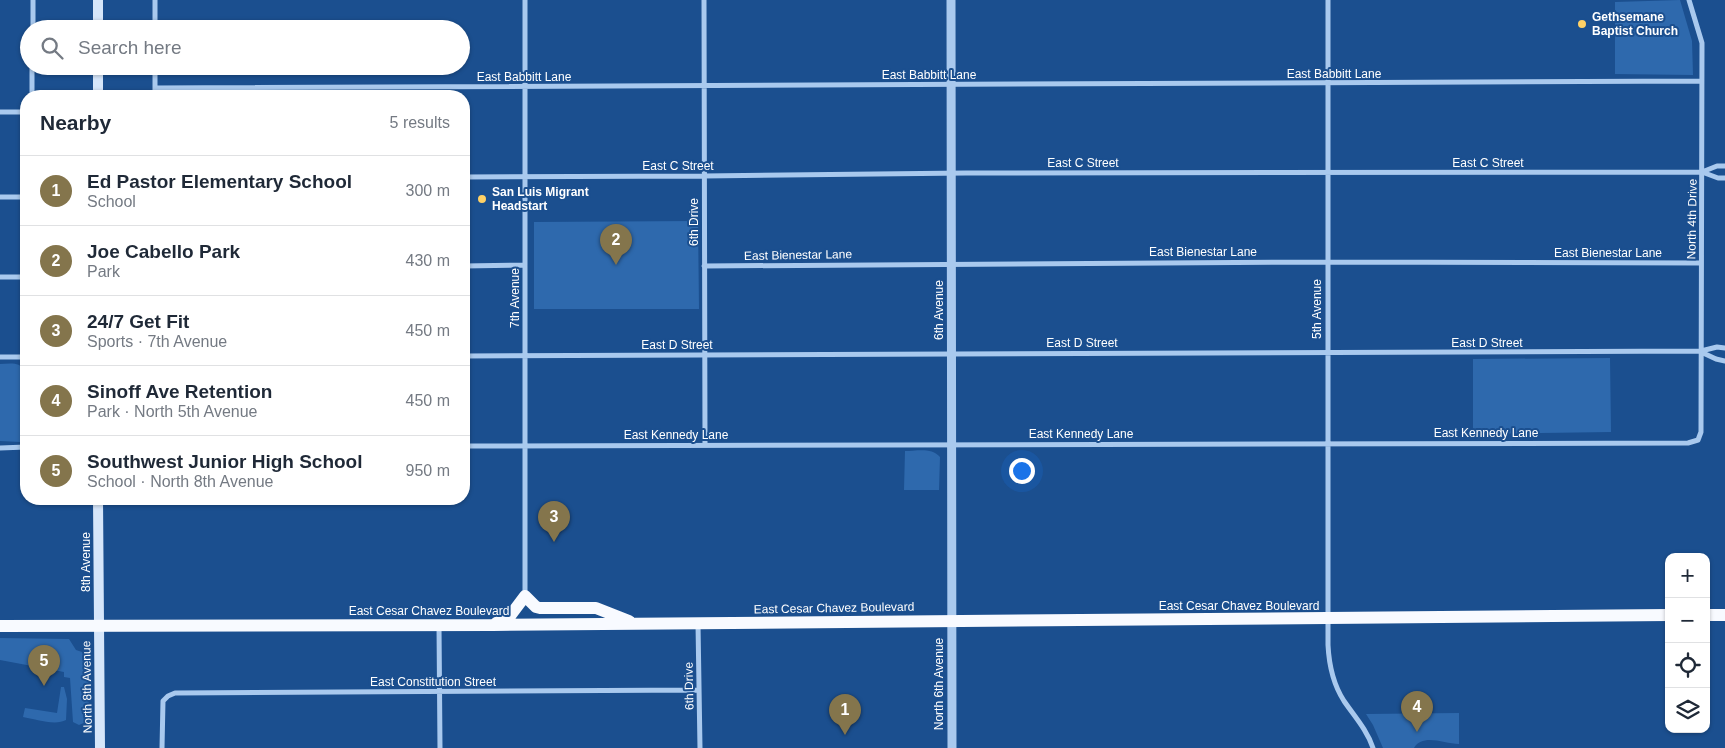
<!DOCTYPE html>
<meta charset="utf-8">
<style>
body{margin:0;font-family:Arial,sans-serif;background:#f6f6f7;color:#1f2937}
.controls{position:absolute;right:15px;bottom:15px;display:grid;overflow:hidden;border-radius:10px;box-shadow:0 1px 4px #0004}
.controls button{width:45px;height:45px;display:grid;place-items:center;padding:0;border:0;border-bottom:1px solid #e0e1e3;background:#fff;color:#1f2937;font:25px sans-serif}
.you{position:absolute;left:1021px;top:470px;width:18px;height:18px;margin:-12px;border:4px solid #fff;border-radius:50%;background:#1a73e8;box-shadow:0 0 0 8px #1a73e833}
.badge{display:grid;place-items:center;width:32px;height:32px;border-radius:50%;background:#84754c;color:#fff;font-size:16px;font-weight:700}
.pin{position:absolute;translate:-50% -41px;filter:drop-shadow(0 1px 2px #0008)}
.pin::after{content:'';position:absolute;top:26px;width:18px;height:15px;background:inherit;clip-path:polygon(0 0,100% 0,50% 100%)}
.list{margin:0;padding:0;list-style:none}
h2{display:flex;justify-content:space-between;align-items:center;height:65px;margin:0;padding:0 20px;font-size:21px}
h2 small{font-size:16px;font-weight:400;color:#747a83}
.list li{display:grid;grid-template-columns:32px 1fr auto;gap:15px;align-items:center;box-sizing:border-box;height:70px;padding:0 20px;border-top:1px solid #e0e1e3}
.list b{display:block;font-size:19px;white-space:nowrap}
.list p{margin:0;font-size:16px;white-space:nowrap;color:#747a83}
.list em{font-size:16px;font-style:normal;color:#747a83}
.icon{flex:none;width:28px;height:28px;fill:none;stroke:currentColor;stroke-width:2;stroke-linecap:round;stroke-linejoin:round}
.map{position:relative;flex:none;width:1725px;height:748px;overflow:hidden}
.search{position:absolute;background:#fff;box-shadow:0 1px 4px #0004;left:20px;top:20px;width:450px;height:55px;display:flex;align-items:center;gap:12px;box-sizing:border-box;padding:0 18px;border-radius:28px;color:#747a83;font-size:19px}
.panel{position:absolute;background:#fff;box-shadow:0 1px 4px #0004;left:20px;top:90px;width:450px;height:415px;border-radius:20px}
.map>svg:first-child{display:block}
</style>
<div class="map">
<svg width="1725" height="748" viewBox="0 0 1725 748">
<rect width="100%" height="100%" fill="#1b4f8f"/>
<path fill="#2e69ad" d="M1680,0L1692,41L1693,75L1615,74V2Z
M698,221L699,309H534V222Z
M1610,358L1611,432L1473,434V359Z
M0,364C9,364 20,361 24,371L25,436L20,442L0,441Z
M905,451C916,451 932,447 940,457L939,490H904Z
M0,638L69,639L76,650L88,654L89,718L86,722L79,725L73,722L70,678L64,677V672L0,660Z
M61,687H64L67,699L66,720C55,726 35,719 23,717L25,708L57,713Z
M1459,713V744C1444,744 1423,733 1414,748H1383L1373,725L1366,714Z"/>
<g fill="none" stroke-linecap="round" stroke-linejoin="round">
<path stroke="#a9c9ee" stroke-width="5" d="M155,0V29
M525,0V595
M704,0L705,444
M1328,0V645C1329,665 1333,684 1344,701C1355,717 1367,730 1373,748
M33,29V0
M155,66V96
M155,88L1702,81
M32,96V66
M0,112H26
M1702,172L1717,166H1725
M464,177L704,176L966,173L1702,172L1718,178H1725
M0,197H26
M464,266L525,265
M704,266L1328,262L1701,263
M0,277H26
M1701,352L1716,359L1725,361
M464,356L1701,351L1717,347L1725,348
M0,357H26
M464,446L1688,443L1698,440L1701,432L1702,43L1689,0
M0,448L26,447
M698,624L700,748
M439,625L440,748
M162,748L163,701L168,696L175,693L699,690"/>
<path stroke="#a9c9ee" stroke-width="9" d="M951,0L952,748"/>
<path stroke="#d6e6fa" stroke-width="10" d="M98,29V0
M98,96V66
M98,499L100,748"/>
<path stroke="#f8faff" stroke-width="12" d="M1706,615H1725
M496,623L510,616L525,596L536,607L540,608H596L629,621
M0,626L493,625L1669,615"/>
</g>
<g fill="#ffd166" stroke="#1b4f8f" stroke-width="2">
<circle cx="1582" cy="24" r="5"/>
<circle cx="482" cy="199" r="5"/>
</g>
<g text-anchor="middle" stroke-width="4" stroke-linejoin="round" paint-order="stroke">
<g font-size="12" font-weight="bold" fill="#fff" stroke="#1b4f8f" text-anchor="start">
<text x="1592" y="21">Gethsemane<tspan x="1592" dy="14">Baptist Church</tspan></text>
<text x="492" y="196">San Luis Migrant<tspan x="492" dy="14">Headstart</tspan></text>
</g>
<g font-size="12" fill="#fff" stroke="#1b4f8f">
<text x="1334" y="78">East Babbitt Lane</text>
<text x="929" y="79">East Babbitt Lane</text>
<text x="524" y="81">East Babbitt Lane</text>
<text x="1083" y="167">East C Street</text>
<text x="1488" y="167">East C Street</text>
<text x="678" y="170">East C Street</text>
<text transform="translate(1692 219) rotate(-89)" y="4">North 4th Drive</text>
<text transform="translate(694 222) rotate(-90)" y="4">6th Drive</text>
<text x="1203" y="256">East Bienestar Lane</text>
<text x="1608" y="257">East Bienestar Lane</text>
<text transform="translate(798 255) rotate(-1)" y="4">East Bienestar Lane</text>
<text transform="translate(515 298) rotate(-90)" y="4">7th Avenue</text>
<text transform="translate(1317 309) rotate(-90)" y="4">5th Avenue</text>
<text transform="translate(939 310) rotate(-90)" y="4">6th Avenue</text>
<text x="1082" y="347">East D Street</text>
<text x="1487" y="347">East D Street</text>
<text x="677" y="349">East D Street</text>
<text x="1486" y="437">East Kennedy Lane</text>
<text x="1081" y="438">East Kennedy Lane</text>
<text x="676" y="439">East Kennedy Lane</text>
<text transform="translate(86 562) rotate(-90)" y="4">8th Avenue</text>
<text x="1239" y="610">East Cesar Chavez Boulevard</text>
<text transform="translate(834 608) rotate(-1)" y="4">East Cesar Chavez Boulevard</text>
<text x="429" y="615">East Cesar Chavez Boulevard</text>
<text x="433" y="686">East Constitution Street</text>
<text transform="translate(939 684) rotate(-90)" y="4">North 6th Avenue</text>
<text transform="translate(689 686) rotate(-91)" y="4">6th Drive</text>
<text transform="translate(87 687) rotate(-91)" y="4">North 8th Avenue</text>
</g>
</g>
</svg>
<div class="controls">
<button>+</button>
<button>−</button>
<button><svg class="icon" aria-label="locate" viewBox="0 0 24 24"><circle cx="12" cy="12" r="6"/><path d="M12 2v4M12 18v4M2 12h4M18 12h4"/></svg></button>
<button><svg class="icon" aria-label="layers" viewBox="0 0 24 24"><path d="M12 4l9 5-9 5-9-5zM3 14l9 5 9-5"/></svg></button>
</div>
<div class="you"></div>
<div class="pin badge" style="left:845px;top:735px">1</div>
<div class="pin badge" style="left:616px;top:265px">2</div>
<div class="pin badge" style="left:554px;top:542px">3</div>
<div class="pin badge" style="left:1417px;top:732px">4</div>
<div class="pin badge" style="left:44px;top:686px">5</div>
<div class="search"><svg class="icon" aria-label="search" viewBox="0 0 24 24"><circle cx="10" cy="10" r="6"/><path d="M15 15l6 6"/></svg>Search here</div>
<section class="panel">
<h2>Nearby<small>5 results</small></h2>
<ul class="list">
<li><span class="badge">1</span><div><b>Ed Pastor Elementary School</b><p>School</p></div><em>300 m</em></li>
<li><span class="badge">2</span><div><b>Joe Cabello Park</b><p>Park</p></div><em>430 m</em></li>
<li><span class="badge">3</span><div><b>24/7 Get Fit</b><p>Sports · 7th Avenue</p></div><em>450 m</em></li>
<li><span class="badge">4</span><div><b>Sinoff Ave Retention</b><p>Park · North 5th Avenue</p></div><em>450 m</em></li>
<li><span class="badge">5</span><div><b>Southwest Junior High School</b><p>School · North 8th Avenue</p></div><em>950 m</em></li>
</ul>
</section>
</div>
